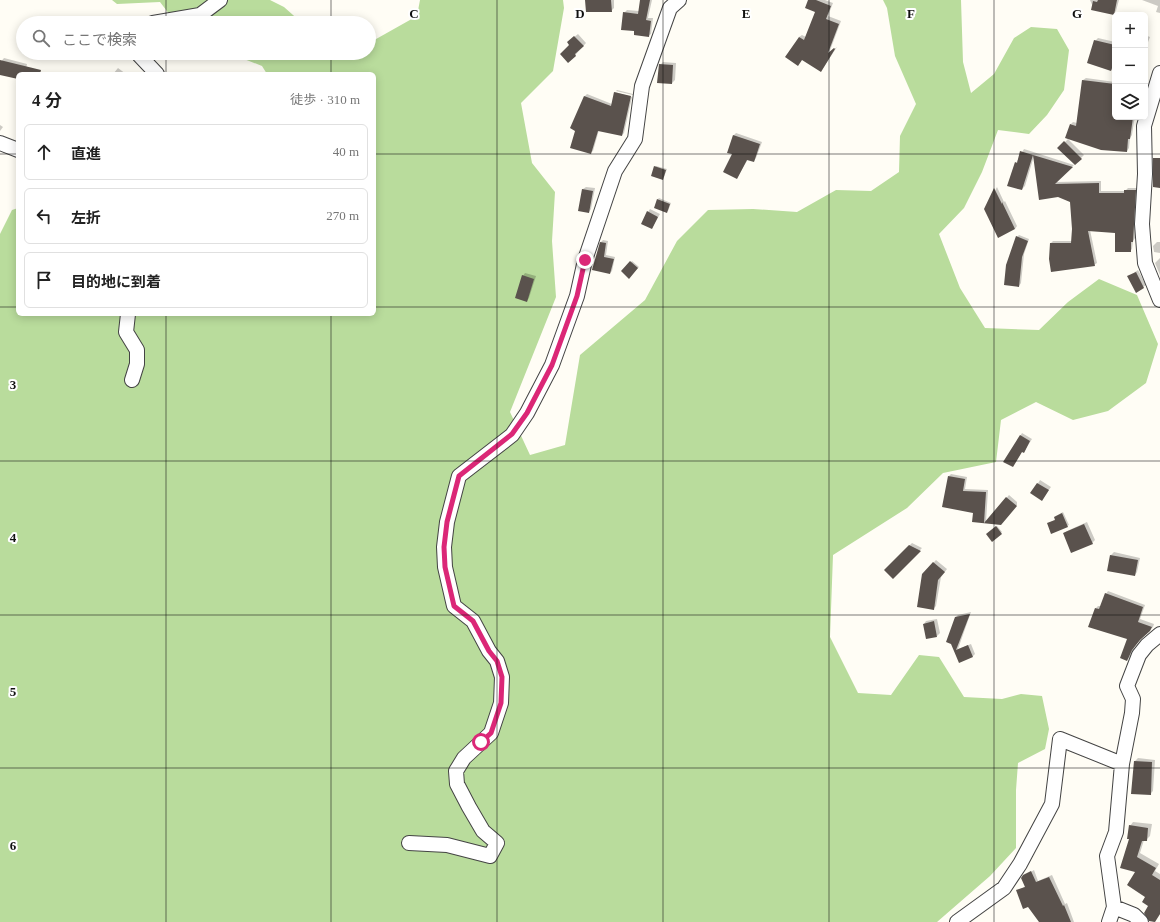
<!DOCTYPE html>
<html lang="ja">
<meta charset="utf-8">
<style>
body{margin:0;font-family:"Times New Roman","Noto Sans JP",serif;background:#f6f6f6;color:#222}
.controls{position:absolute;right:12px;top:12px;display:grid;overflow:hidden;border-radius:6px;box-shadow:0 2px 10px #0003}
.controls button{width:36px;height:36px;display:grid;place-items:center;padding:0;border:0;border-bottom:1px solid #e0e0e0;background:#fff;color:#222;font:20px sans-serif}
.stop{position:absolute;width:12px;height:12px;margin:-9px;border:3px solid #db2777;border-radius:50%;background:#fff}
.stop.end{background:#db2777;border-color:#fff;box-shadow:0 1px 4px #0008}
.list{margin:0;padding:0;list-style:none}
h2{display:flex;justify-content:space-between;align-items:center;height:52px;margin:0;padding:0 16px;font-size:17px}
h2 small{font-size:13px;font-weight:400;color:#767676}
.list li{display:grid;grid-template-columns:26px 1fr auto;gap:12px;align-items:center;box-sizing:border-box;height:56px;margin:0 8px 8px;padding:0 8px;border:1px solid #e0e0e0;border-radius:6px}
.list b{display:block;font-size:15px;white-space:nowrap}
.list em{font-size:13px;font-style:normal;color:#767676}
.icon{flex:none;width:22px;height:22px;fill:none;stroke:currentColor;stroke-width:2;stroke-linecap:round;stroke-linejoin:round}
.map{position:relative;flex:none;width:1160px;height:922px;overflow:hidden}
.search{position:absolute;background:#fff;box-shadow:0 2px 10px #0003;left:16px;top:16px;width:360px;height:44px;display:flex;align-items:center;gap:10px;box-sizing:border-box;padding:0 14px;border-radius:22px;color:#767676;font-size:15px}
.panel{position:absolute;background:#fff;box-shadow:0 2px 10px #0003;left:16px;top:72px;width:360px;height:244px;border-radius:6px}
.map>svg:first-child{display:block}
</style>
<div class="map">
<svg width="1160" height="922" viewBox="0 0 1160 922">
<rect width="100%" height="100%" fill="#fffdf5"/>
<path fill="#b9dc9c" d="M112,0H270L284,7L302,23H176L160,2L117,4Z
M420,0H563L564,8L553,71L521,103L532,163L555,192L552,241L556,297L510,412L530,455L565,445L580,355L645,300L677,241L708,210L753,209L797,212L836,190L871,191L899,172L900,136L916,104L895,56L887,8L883,0H961L963,62L971,93L994,74L1014,38L1031,27L1057,29L1069,50L1064,90L1047,115L1029,134L998,130L982,172L964,208L939,234L960,288L985,328L1039,330L1068,302L1099,279L1137,295L1158,344L1146,383L1108,411L1073,420L1036,402L1001,420L996,462L943,473L907,508L833,555L830,637L858,693L891,695L919,655L939,657L964,697L1002,699L1021,694L1042,696L1049,729L1045,749L1018,763L1016,790V848L990,876L937,922H0V234L12,210L18,208V314H374V74H267L262,66L229,53H335L341,58L350,53H369V43L417,16Z"/>
<path fill="#0003" d="M586,0H614V8L611,11Z
M641,0H652L648,18H653L651,34L648,36L635,30L624,13L627,10L639,11Z
M809,0H825L833,3L828,16L841,21L829,53L837,47L823,68L799,37L802,35L806,37L816,11Z
M1090,0H1119L1116,11L1113,14L1093,7Z
M1142,0H1160V13L1156,12L1158,6Z
M578,34L586,43L569,62L571,45L568,42Z
M1145,35L1150,37L1145,50Z
M1098,38L1115,42V71L1088,62L1095,41Z
M4,58L27,64L25,74H18V78L0,74V63Z
M663,62L676,63L675,80L672,83L658,82L660,65Z
M118,68L126,74H113Z
M1086,78L1115,82V117H1137L1134,121L1132,135L1130,138L1129,148L1127,151L1071,124L1073,122L1077,123L1083,80Z
M617,90L633,94V95L616,91Z
M615,92L632,97L624,133L622,135L599,130L593,151L590,153L576,130L571,128L585,96L587,94L612,104Z
M0,125L3,127L0,131Z
M736,133L762,142L756,158L754,161L748,159L737,178L733,154L734,135Z
M1068,139L1084,155L1075,164L1059,148Z
M1024,149L1074,165L1056,182L1101,181V191H1125L1128,188H1137L1135,238L1133,241L1132,249L1130,251L1116,232L1090,230L1097,263L1094,265L1051,243L1053,241H1072L1073,229L1071,202L1058,196L1034,156L1025,186L1022,189L1016,163Z
M656,166L667,169L664,177L655,167Z
M586,187L595,188L591,209L589,212L583,189Z
M997,187L1004,202L1005,201L1017,226L1015,229L985,209Z
M659,198L671,203L668,211L658,199Z
M650,209L660,214L652,228L648,212Z
M1019,235L1029,239L1024,254L1021,283L1019,286L1017,237Z
M603,240L608,241L606,255L615,257L612,271L610,273L593,269L601,242Z
M1157,242H1160V253L1154,252L1153,246Z
M1160,258V275L1155,263Z
M632,261L639,267L629,277L622,271Z
M1138,270L1146,285L1137,291L1129,276Z
M525,273L536,276L529,298L527,301L523,276Z
M1022,433L1032,439L1025,450L1022,451L1013,466V449Z
M951,474L967,477L965,489L988,490L986,522L1009,495L1017,502V505L1001,524L973,521L974,512L949,476Z
M1040,480L1051,487L1042,499L1032,493Z
M1063,512L1069,525L1052,533L1049,523L1056,519L1055,517L1056,516Z
M1087,522L1095,540L1092,543L1064,533L1067,531Z
M997,526L1002,532L992,540L987,534Z
M912,543L922,548L893,578L885,570Z
M1114,552L1140,558L1137,572L1135,575L1108,570L1111,555Z
M936,560L947,569L941,577L936,606L933,609L923,574Z
M1108,591L1145,605L1140,619L1154,624L1153,627L1142,637L1135,646L1130,657L1127,660L1128,639L1096,608L1098,606H1101L1106,594Z
M971,612L958,649L971,644L975,654L973,656L960,662L952,643L956,617L958,615Z
M937,619L940,633L937,636L924,624L926,621Z
M1138,758L1155,760L1153,791L1150,794L1134,780L1135,761Z
M1133,822L1152,824L1150,836L1146,840H1144L1140,853L1159,864L1155,871L1160,874V914L1154,922L1150,920L1149,906L1146,897L1136,871L1130,826Z
M1034,870L1038,881L1052,875L1065,904L1067,903L1074,922H1040L1017,891L1026,886L1024,876Z"/>
<path fill="#5a524d" d="M585,0H611L612,12H586Z
M640,0H650L646,20L651,21L649,37L634,35V31L621,30L623,12L638,14Z
M808,0H816L831,6L826,19L839,24L828,53L834,48L835,49L821,72L802,60L798,66L785,57L799,37L804,40L815,12L805,8Z
M1098,0H1117L1114,15L1091,10L1093,1L1097,2Z
M574,36L584,46L575,54L576,56L568,63L560,54L569,45L567,42Z
M1094,40L1115,45V59L1111,71L1087,63Z
M0,60L41,70L40,74H18V79L0,75Z
M659,64L673,65L672,84L657,83Z
M1082,80L1115,84V117H1133L1130,139H1128L1127,152L1101,150L1065,138L1070,124L1076,126Z
M614,92L631,96L622,136L598,131L591,154L570,148L575,131L570,128L584,96L611,106Z
M733,135L760,144L754,162L747,160L737,179L723,172L732,154L727,153Z
M1064,141L1082,159L1075,165L1057,148Z
M1020,151L1033,155L1022,190L1007,186L1015,162L1017,163Z
M1033,155L1073,167L1055,184L1099,183V193H1124V190H1136L1133,242H1131V252H1115V233L1088,231L1095,266L1051,272L1049,259L1050,243H1071L1072,229L1070,202L1058,197L1039,200Z
M1153,158H1160V188L1153,187Z
M654,166L666,170L663,180L651,176Z
M994,188L1002,204V202L1015,229L998,238L984,209Z
M582,189L593,191L589,213L578,211Z
M657,199L670,204L667,213L654,208Z
M647,211L658,217L652,229L641,224Z
M1016,236L1028,241L1022,257L1019,287L1004,285L1006,265Z
M600,242L606,243L604,257L614,259L610,274L592,270Z
M630,261L638,268L629,279L621,271Z
M1136,272L1144,288L1136,293L1127,276Z
M522,275L534,279L527,302L515,298Z
M1020,435L1030,441L1024,453L1022,452L1013,467L1003,462Z
M948,476L965,479L963,491L986,492L984,523L1006,497L1017,506L1001,525L972,522L973,513L942,507Z
M1037,483L1049,490L1042,501L1030,493Z
M1062,513L1068,527L1051,534L1047,523L1055,520L1054,517Z
M1084,524L1093,544L1071,553L1063,533Z
M996,526L1002,534L992,542L986,534Z
M909,545L921,551L893,579L884,570Z
M1110,555L1138,560L1135,576L1107,571Z
M933,562L945,572L938,580L934,610L917,607L922,574Z
M1105,593L1143,607L1138,622L1152,627L1150,631L1140,640L1132,650L1127,661L1120,658L1127,639L1088,627L1095,608L1099,609Z
M970,614L956,650L968,645L973,657L959,663L951,644L946,642L955,617Z
M934,621L937,637L926,639L923,624Z
M1134,761L1152,762L1151,795L1131,794Z
M1129,825L1148,828L1147,841H1142L1137,857L1156,868L1152,875L1160,880V914L1155,922L1149,921L1144,913L1148,906L1142,902L1145,897L1127,885L1135,872L1120,868L1129,839H1127Z
M1031,871L1036,882L1049,877L1063,906L1064,905L1071,922H1039L1028,907L1023,909L1016,890L1025,887L1021,878L1023,875Z"/>
<g fill="none" stroke-linecap="round" stroke-linejoin="round">
<defs>
<path id="minor" d="M153,23L200,15L220,0
M139,53V55L157,74
M1160,73L1144,126L1145,174L1142,224L1145,263L1160,300
M0,143L18,150
M128,314L126,332L137,350V364L132,380
M409,843L447,845L490,856L497,843L483,831L469,807L457,784L456,771L464,758L491,733L501,703L502,677L497,661L489,651L473,621L454,606L445,567L444,547L447,522L459,476L512,435L527,413L552,365L577,296L585,260L615,171L635,139L642,86L670,8L679,0
M1114,907L1134,915L1141,922
M957,922L1004,888L1020,864L1052,804L1060,739L1122,764
M1109,922L1114,907L1107,856L1116,832L1122,764L1132,713L1133,699L1127,686L1139,655L1147,645L1160,634"/>
</defs>
<use href="#minor" stroke="#444" stroke-width="16"/>
<use href="#minor" stroke="#fff" stroke-width="14"/>
</g>
<g fill="none" stroke-linecap="round" stroke-linejoin="round">
<path stroke="#db2777" stroke-width="5" d="M481,742L491,733L501,703L502,677L497,661L489,651L473,621L454,606L445,567L444,547L447,522L459,476L512,434L527,413L552,365L577,296L585,260"/>
</g>
<path fill="none" stroke="#111" stroke-width="1" stroke-opacity="0.55" d="M166,0V23M331,0V23M497,0V922M663,0V922M829,0V922M994,0V922M166,53V74M331,53V74M0,154H18M374,154H1160M0,307H18M374,307H1160M166,314V922M331,314V922M0,461H1160M0,615H1160M0,768H1160"/>
<g font-size="13" text-anchor="middle" font-weight="bold" fill="#111" stroke="#fff" stroke-width="4" stroke-linejoin="round" paint-order="stroke">
<text x="414" y="18">C</text>
<text x="580" y="18">D</text>
<text x="746" y="18">E</text>
<text x="911" y="18">F</text>
<text x="1077" y="18">G</text>
<text x="13" y="389">3</text>
<text x="13" y="542">4</text>
<text x="13" y="696">5</text>
<text x="13" y="850">6</text>
</g>
</svg>
<div class="controls">
<button>+</button>
<button>−</button>
<button><svg class="icon" aria-label="layers" viewBox="0 0 24 24"><path d="M12 4l9 5-9 5-9-5zM3 14l9 5 9-5"/></svg></button>
</div>
<div class="stop" style="left:481px;top:742px"></div>
<div class="stop end" style="left:585px;top:260px"></div>
<div class="search"><svg class="icon" aria-label="search" viewBox="0 0 24 24"><circle cx="10" cy="10" r="6"/><path d="M15 15l6 6"/></svg>ここで検索</div>
<section class="panel">
<h2>4 分<small>徒歩 · 310 m</small></h2>
<ul class="list">
<li><svg class="icon" aria-label="ahead" viewBox="0 0 24 24"><path d="M12 20V5M6 11l6-6 6 6"/></svg><div><b>直進</b></div><em>40 m</em></li>
<li><svg class="icon" aria-label="left" viewBox="0 0 24 24"><path d="M17 20v-9H6M10 6l-5 5 5 5"/></svg><div><b>左折</b></div><em>270 m</em></li>
<li><svg class="icon" aria-label="arrive" viewBox="0 0 24 24"><path d="M6 21V4h12l-3 4 3 4H6"/></svg><div><b>目的地に到着</b></div></li>
</ul>
</section>
</div>
